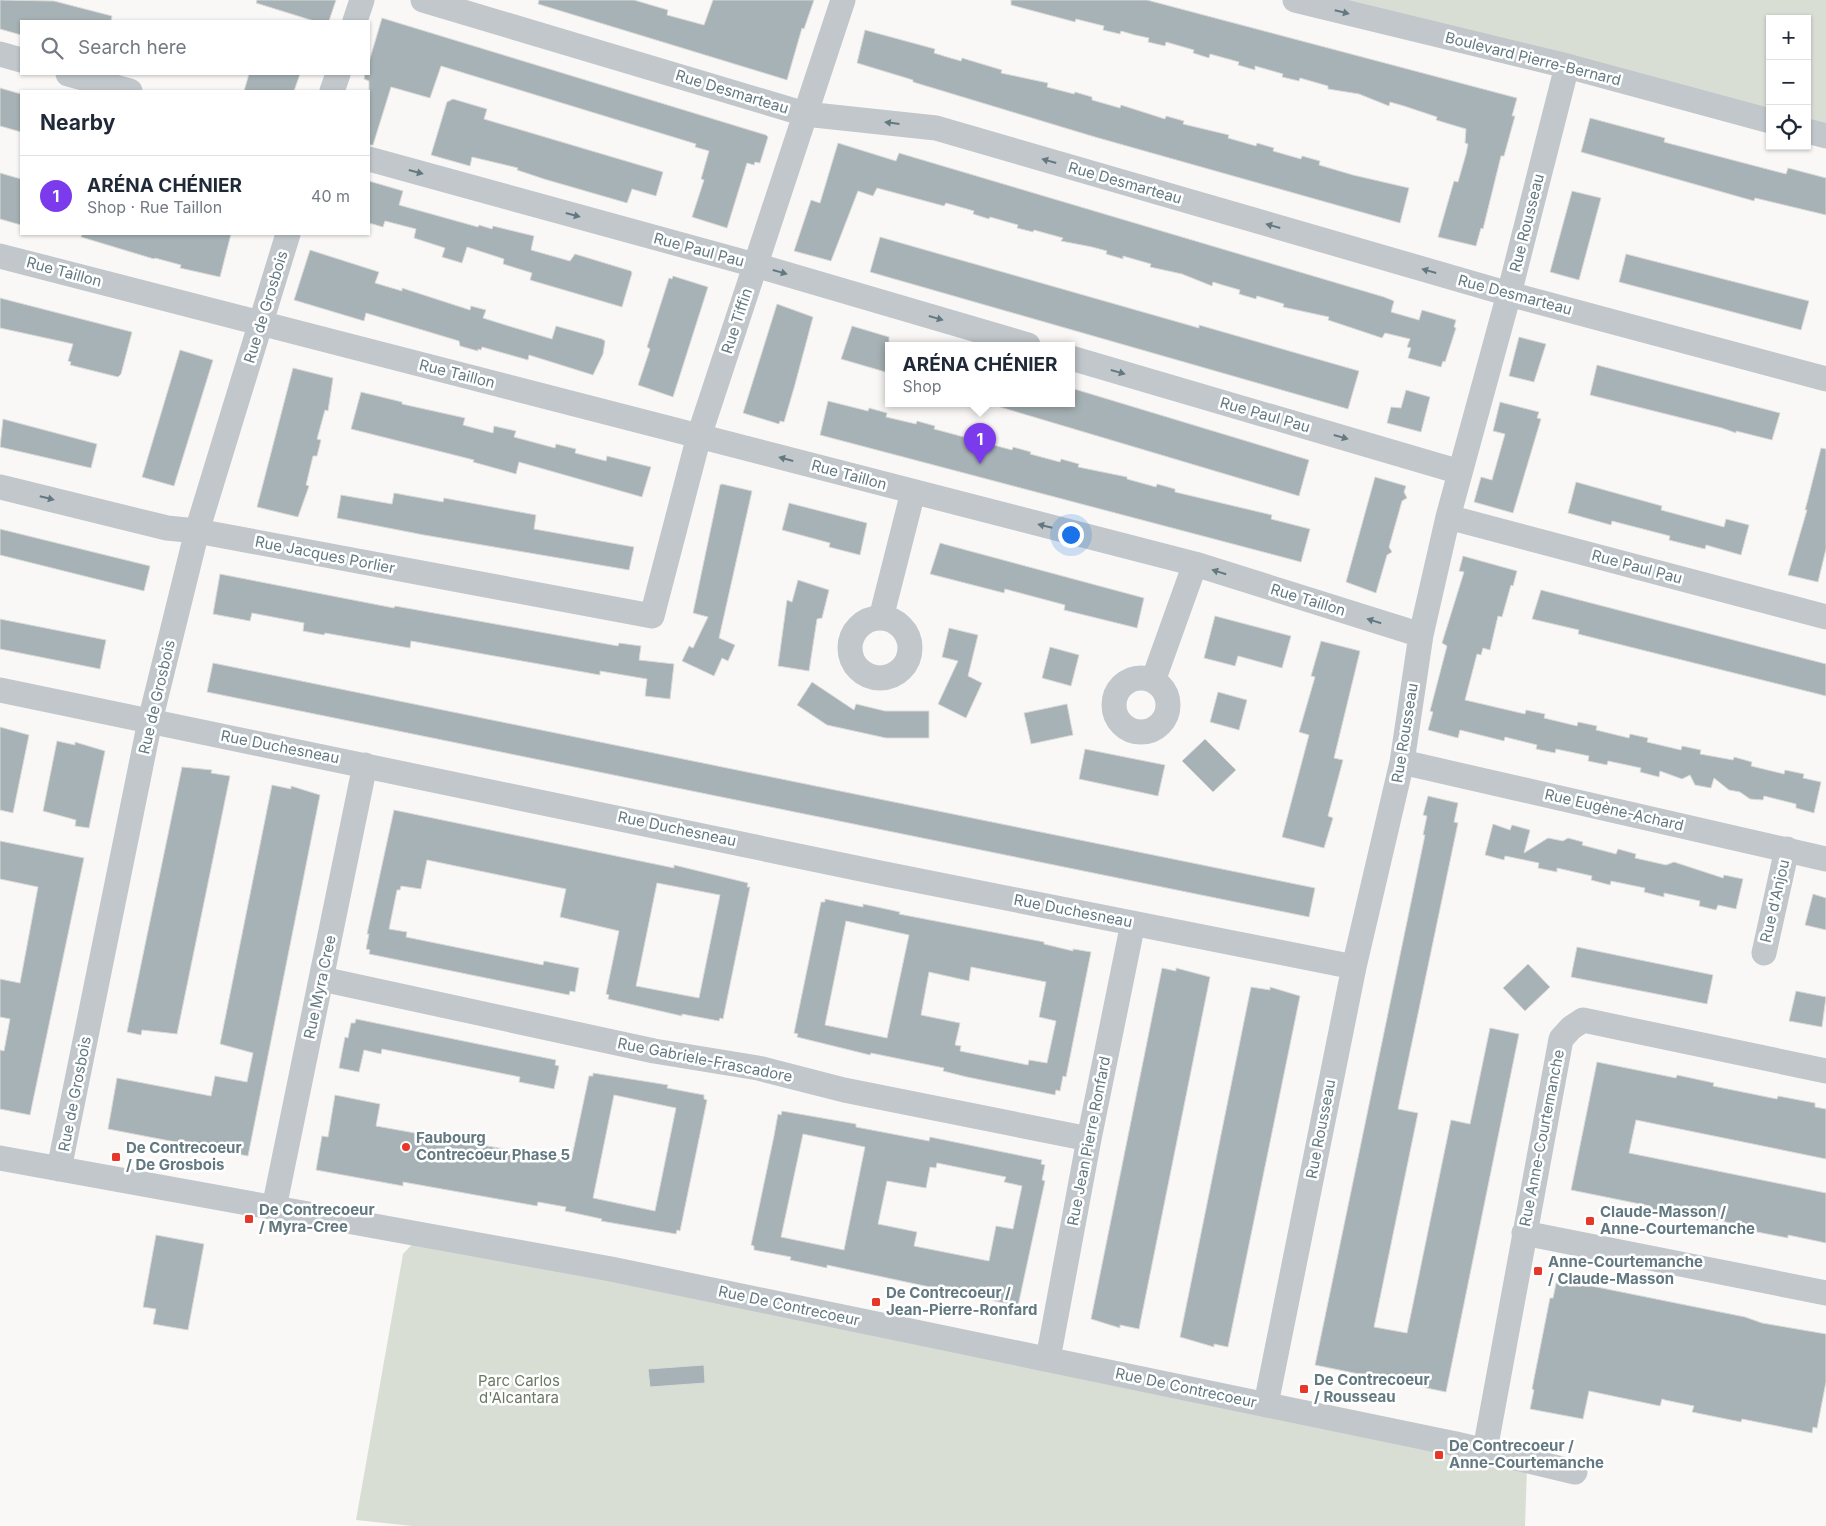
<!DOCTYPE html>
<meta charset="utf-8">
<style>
body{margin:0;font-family:Inter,sans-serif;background:#f2f2f3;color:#1f2937}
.controls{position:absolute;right:15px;top:15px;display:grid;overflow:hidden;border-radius:0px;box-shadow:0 1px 4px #0004}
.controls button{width:45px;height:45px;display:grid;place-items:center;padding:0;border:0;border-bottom:1px solid #e0e1e3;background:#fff;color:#1f2937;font:25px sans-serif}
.you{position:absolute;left:1070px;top:534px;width:18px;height:18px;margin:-12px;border:4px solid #fff;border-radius:50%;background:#1a73e8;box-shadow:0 0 0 8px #1a73e833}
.badge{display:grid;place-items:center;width:32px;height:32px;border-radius:50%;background:#7c3aed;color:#fff;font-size:16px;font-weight:700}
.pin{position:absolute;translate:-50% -41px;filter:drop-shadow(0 1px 2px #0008)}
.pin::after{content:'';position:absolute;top:26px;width:18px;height:15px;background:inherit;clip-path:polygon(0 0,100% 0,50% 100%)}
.popup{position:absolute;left:885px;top:342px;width:190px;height:65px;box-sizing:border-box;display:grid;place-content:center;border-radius:0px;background:#fff;filter:drop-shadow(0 1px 4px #0005);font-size:16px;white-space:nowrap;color:#747a83}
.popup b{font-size:19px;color:#1f2937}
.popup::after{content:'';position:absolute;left:50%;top:100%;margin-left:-10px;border:10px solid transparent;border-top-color:#fff}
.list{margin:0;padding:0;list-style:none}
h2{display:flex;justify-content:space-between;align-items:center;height:65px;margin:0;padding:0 20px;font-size:21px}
h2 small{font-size:16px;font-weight:400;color:#747a83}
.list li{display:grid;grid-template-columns:32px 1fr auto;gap:15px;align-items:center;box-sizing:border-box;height:80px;padding:0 20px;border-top:1px solid #e0e1e3}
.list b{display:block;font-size:19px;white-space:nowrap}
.list p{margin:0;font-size:16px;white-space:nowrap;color:#747a83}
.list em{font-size:16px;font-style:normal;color:#747a83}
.icon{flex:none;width:28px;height:28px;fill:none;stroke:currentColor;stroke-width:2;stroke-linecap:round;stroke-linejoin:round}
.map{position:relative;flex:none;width:1826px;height:1526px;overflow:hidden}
.search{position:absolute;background:#fff;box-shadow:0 1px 4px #0004;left:20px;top:20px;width:350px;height:55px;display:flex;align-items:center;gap:12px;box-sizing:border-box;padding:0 18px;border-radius:0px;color:#747a83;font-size:19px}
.panel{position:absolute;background:#fff;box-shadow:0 1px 4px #0004;left:20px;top:90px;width:350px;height:145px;border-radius:0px}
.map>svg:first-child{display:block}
</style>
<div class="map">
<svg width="1826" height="1526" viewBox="0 0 1826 1526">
<rect width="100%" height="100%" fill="#f9f8f6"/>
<path fill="#d9ded5" d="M1295,0H1826V135L1807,130V19H1770V120Z
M421,1235L1527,1468L1525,1526H412L356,1520L403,1254Z"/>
<path fill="#a6b2b5" stroke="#dadad8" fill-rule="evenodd" d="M0,0L54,1L112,16L111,21H21V35L0,29Z
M257,0H336L329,21H314L256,3Z
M539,0H634L668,10L667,15L704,25L713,0H814L804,29L802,28L787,80L538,4Z
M1011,0H1147L1517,98L1512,116H1515L1504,156H1501L1483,229L1481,228L1476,246L1438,237L1454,181L1458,182L1466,154L1468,144L1465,143L1466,129L1436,120L1437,117L1404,106L1390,102L1389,106L1359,94L1328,89V86L1300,78L1299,81L1282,77L1283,74L1255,66V70L1238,65L1239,62L1210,54L1209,58L1193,53L1194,50L1166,42L1165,46L1148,42L1149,38L1135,35L1121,31L1120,34L1103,30L1104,26L1076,19L1075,22L1011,5Z
M382,18L766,135L768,137L760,163L755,162L754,165L747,163L727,228L692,217L704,180L701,179L709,151L695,147L696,144L441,66L430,98L391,87L373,145H369V81L364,79L365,74H369V62Z
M865,30L935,49L934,53L947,57L961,61L962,58L1002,70L1001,73L1048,83L1047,87L1074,94L1075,92L1092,97V100L1120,108L1121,105L1165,119L1166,116L1184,121L1183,124L1229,135L1228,138L1256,146L1257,143L1274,148L1273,151L1301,159L1302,156L1320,161L1319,165L1353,175L1409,188L1400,223L1095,137L913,82V80L857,63Z
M249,74H300L294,91H244Z
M0,88L21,94V132L0,126Z
M453,99L487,109L484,119L663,172L656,196L632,189L627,203L544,179L517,170L518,168L472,157L470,166L431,155L447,102Z
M1590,118L1665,138L1664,142L1786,174L1788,168L1826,178V215L1755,198L1754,201L1581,152Z
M838,143L896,161L899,153L1384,297L1394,301L1391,312L1419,320L1422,310L1456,320L1454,327L1456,328L1445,362L1443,361L1441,367L1408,358L1411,348L1407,347L1410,339L1385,333L1382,338L1328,320L1329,317L1283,307L1284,304L1257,296L1256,299L1239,294L1240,290L1226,286L1213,282L1212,286L1182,274L1150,267L1151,264L1123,256V259L1106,254L1107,251L1092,247L1061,241L1063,238L1034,230L1033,232L1017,228L1018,225L990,217L989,219L973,214L974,211L946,203L944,206L877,188L873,196L858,191L831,261L794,251L811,200L820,203Z
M0,173L21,179V225L0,219Z
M369,181L403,191L399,205L478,227L479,225L492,229L493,226L534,236L531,250L570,261L575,254L631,271L632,273L622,307L530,280L532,273L503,264L504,259L467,247L462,263L442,257L445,248L414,238L416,229L385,221L383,227L369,223Z
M1572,191L1601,198L1579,280L1550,272Z
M82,234H231L220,277L180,268L181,265L155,258L154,259L81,237Z
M880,237L1199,328V325L1359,371L1348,409L870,272Z
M310,250L379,272L375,283L402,291V288L470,310L471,306L486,310L483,318L512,327L552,339L556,326L602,339L605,341L603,354L593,375L529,355L528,360L482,347L481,350L478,349V351L460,346L459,341L366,313L364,321L294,300Z
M1626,254L1809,301L1801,330L1619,282Z
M673,276L708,287L673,397L638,385L650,349L647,347L669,278L672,279Z
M0,298L132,332L121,374L118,377L70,365L71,362L68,361L73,344L0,328Z
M777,304L813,317L794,388L784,422L780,421L779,424L743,413Z
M852,326L889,337V373L841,359Z
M1519,337L1546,344L1534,382L1509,376Z
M180,350L213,360L174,486L142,477Z
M1597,365L1780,413L1772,440L1736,431V433L1722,428L1590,395Z
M293,368L333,378L328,411L325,410L317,439L321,440L317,456H313L306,485L309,486L298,517L257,507Z
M1071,388L1309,460L1299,496L1000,407V403H1071Z
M1406,390L1430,397L1421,432L1387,423L1391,407L1401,408Z
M361,392L402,402V404L465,418L463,425L493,433L494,426L516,431L514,437L555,448L556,444L576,449L575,453L606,461L607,456L651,467L642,497L519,462L516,474L473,462L474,460L351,429Z
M828,401L868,411L869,408L887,413L886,417L916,424L917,421L935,426L934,429L964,437L965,434L983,439L982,442L1012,450L1013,447L1031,452L1030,454L1060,462L1061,459L1079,464L1078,467L1127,477V479L1156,487L1157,484L1175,489V492L1272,515L1271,519L1310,529L1301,562L820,435Z
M1500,402L1539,412L1537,418L1541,419L1513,513L1474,502L1481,477L1492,480L1505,434L1493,431Z
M3,419L97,444L91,468L0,447Z
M1821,448L1826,449V549L1818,582L1788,575L1807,510H1805L1808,499Z
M1375,477L1406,486L1404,492L1407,498L1402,501L1389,547L1392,552L1387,555L1376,593L1346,582Z
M1576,482L1662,506L1661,510L1724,527L1726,519L1749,525L1741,555L1706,545L1705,549L1669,540L1670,536L1612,521L1611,525L1568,513Z
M722,484L752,491L719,638L735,645L728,661L722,658L714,676L682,661L689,646L693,648L708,617L693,613L720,485Z
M394,493L443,502L444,498L536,515L534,529L634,547L629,570L424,535L337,518L341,495L392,504Z
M789,503L867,523L860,555L829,547L830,543L782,530Z
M0,529L150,566L144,591L0,555Z
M940,543L1144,598L1137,628L1064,610L1065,605L1005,589L1004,593L930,574Z
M1463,556L1517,571L1513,586L1511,585L1502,617L1498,616L1490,650L1483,648L1481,655L1477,654L1465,700L1525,714L1526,710L1545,714L1544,718L1577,726L1578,722L1597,726L1596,730L1629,738L1630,734L1648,738L1647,742L1681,750L1682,746L1701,750L1700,754L1733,760L1734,757L1752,762L1751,766L1784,774L1785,770L1804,774L1803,778L1821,782L1814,813L1796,808V804L1764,796L1763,800L1750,799L1740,792L1729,790L1714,778L1711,788L1695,785L1690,775L1682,779L1660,771L1659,777L1640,772L1641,768L1608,761L1607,765L1588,761L1589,756L1556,749L1555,753L1536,749L1537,745L1505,737L1504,741L1460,730L1458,738L1428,730L1433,712L1430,711L1447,646L1442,643L1464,572L1459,571Z
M220,574L394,608L395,606L618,646L619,643L641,646L639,660L674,664L670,699L645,696L647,679L600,671V675L411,641L410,648L325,633L324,635L303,631L304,623L252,613L250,621L213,614Z
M798,580L829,590L822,618L817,619L809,671L778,666L787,600L792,602Z
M1541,590L1826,664V696L1578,634L1579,630L1532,619Z
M1215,616L1291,636L1282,668L1238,656L1235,666L1204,658Z
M0,619L106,640L100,669L0,649Z
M949,628L978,635L968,676L982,683L966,718L938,704L958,661L942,657Z
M1321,641L1360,651L1334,758L1343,760L1328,816L1333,818L1324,848L1282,837L1309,735L1299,732L1315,677L1311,676Z
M1050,647L1079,655L1071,686L1042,678Z
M213,663L1315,888L1309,917L207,692Z
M812,682L854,710L856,704L885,711H929V738H886L827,725L797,705Z
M1218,692L1247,700L1239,730L1210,722Z
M1067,704L1073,735L1031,744L1024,713Z
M0,727L29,735L13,813L0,810Z
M1205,739L1236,770L1213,792L1182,761Z
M57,741L75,745V742L105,751L89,828L75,826L76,820L43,811Z
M1085,749L1165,765L1158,796L1079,779Z
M182,767L212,770L211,773L230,776L177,1034L142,1030L141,1035L127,1032Z
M272,785L291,789V786L320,795L248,1156L108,1129L117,1078L211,1096L215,1076L247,1082L253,1053L220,1044Z
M1428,796L1458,803L1454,822L1458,823L1398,1109L1418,1113L1374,1327L1407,1333L1451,1120L1470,1124L1490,1028L1519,1034L1446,1392L1315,1365L1425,835H1423L1427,816L1423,815Z
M394,810L674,868V865L748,883L747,887H750L723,1019L720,1018L719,1021L682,1014V1016L608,999L609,995L606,994L619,931L560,917L566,889L427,860L421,889L401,886L400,890H397L389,929L407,932L406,937L543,965L544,961L579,968L575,992L570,991L569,995L369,954L370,950L366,949L369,934H367ZM657,883L720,895L699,998L636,986Z
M1493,824L1510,830L1512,825L1530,830L1524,853L1548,838L1563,841L1568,838L1583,842L1582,845L1616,854L1618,849L1636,854L1635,858L1666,865L1674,862L1723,878L1724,875L1743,879L1736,909L1718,905L1716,910L1699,906L1700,901L1664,893V897L1644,892L1645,888L1611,881L1610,885L1591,880L1592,876L1557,868V872L1538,868L1539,863L1505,856L1504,860L1485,855Z
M0,841L84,858L30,1115L0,1109V1050L4,1051L10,1019L0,1017V979L20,983L38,887L0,879Z
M1813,894L1826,898V930L1805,925Z
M825,899L863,907V904L900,912L899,914L1044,942V944L1073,951V949L1091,952L1066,1077L1063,1076L1060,1091L1056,1090L1055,1095L967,1077L943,1071L944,1068L871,1053L870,1055L797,1037L798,1034L794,1033L821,902H825ZM846,921L909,935L887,1038L825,1025ZM971,967L1046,982L1039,1017L1056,1021L1047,1063L1029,1060L1028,1065L960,1051L961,1046L955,1045L960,1023L921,1015L929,972L969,981Z
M1577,947L1713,975L1707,1004L1571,977Z
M1528,964L1550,987L1525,1011L1503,988Z
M1162,968L1176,971V968L1210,977L1139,1329L1120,1325V1328L1091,1319Z
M1251,987L1270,990V987L1300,996L1228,1347L1214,1344V1347L1180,1337Z
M1796,991L1826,997L1822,1027L1789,1021Z
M356,1019L556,1060L555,1065L559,1066L554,1089L519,1082L520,1077L382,1049L381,1054L364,1050L359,1072L339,1068L345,1037L348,1038L351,1023H355Z
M1597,1062L1676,1078L1677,1075L1714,1083L1713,1086L1777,1099L1778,1096L1815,1103V1107L1826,1109V1159L1636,1120L1629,1153L1826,1193V1243L1788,1235V1238L1757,1232L1750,1231L1751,1227L1745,1226L1687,1214L1686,1217L1649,1210L1650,1206L1571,1190Z
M593,1073L668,1085L667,1088L704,1095V1099L707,1100L680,1231L677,1230L676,1234L601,1221L602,1219L565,1211L566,1207L538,1202L537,1206L403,1182V1186L316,1170L322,1136L328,1137L335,1095L380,1104L376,1126L571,1161L589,1076H593ZM614,1095L676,1108L655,1211L593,1198Z
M782,1111L856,1124V1127L929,1141L930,1137L1042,1160L1041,1164L1045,1165L1042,1180L1045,1181L1018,1306L827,1265V1268L790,1260L791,1257L754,1250V1246L751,1245L774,1136L778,1114L781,1115ZM803,1134L865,1147L844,1250L781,1237ZM937,1163L1006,1177L1004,1182L1022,1186L1013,1229L996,1226L989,1261L914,1246L917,1232L878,1224L887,1181L926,1188L930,1167L936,1168Z
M156,1235L204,1244L188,1330L153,1324L156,1309L143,1307Z
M1557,1279L1745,1317L1762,1323L1826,1334V1382L1817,1428L1813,1427L1812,1433L1742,1419L1741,1422L1692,1412L1694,1406L1665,1400L1662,1399L1660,1406L1589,1391L1583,1419L1530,1409L1534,1390L1532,1389L1550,1298H1553Z
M704,1365L705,1383L650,1387L648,1369Z"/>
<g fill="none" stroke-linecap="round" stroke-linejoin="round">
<path stroke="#c1c7ca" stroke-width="25" d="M423,0L805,114L936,128L1509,294L1826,379
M1295,0L1567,66L1770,121
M355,21L362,0
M0,54L21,60
M68,74L130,91
M332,91L338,74
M1807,131L1826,136
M369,159L755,265L1028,345
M0,256L1195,564L1421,635
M1071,358L1460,472
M0,487L167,528L197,531L652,616L699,436L843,0
M1448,517L1826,617
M850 648a30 30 0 1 1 60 0a30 30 0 1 1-60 0Z
M881,618L913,492
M1114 705a27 27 0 1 1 54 0a27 27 0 1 1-54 0Z
M1153,681L1195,564
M0,690L885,874L1354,967
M1402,762L1826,859
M1764,953L1787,849
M322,979L654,1051L758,1068L844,1090L1089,1139
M0,1158L611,1269L1456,1444L1575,1472
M59,1169L150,721L197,531L288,234
M274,1208L365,765
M1524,1233L1826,1293
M1048,1359L1089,1139L1133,923
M1266,1404L1354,967L1402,762L1421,635L1448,517L1509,294L1567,66
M1485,1450L1561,1039L1571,1028L1583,1020L1826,1071"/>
</g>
<defs><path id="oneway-solid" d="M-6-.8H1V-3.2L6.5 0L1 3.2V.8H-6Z" transform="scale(1.25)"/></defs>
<g fill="#637981">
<use href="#oneway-solid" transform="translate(1342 12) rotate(14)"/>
<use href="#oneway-solid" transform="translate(892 123) rotate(-173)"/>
<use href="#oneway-solid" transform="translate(1049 161) rotate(-164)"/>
<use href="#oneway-solid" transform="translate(416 172) rotate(15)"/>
<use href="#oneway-solid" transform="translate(573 215) rotate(15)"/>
<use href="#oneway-solid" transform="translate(1273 226) rotate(-164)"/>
<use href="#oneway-solid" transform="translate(1429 271) rotate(-164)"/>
<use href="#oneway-solid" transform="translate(780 272) rotate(16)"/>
<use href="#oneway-solid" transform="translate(936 318) rotate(16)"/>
<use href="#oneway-solid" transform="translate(1118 372) rotate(16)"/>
<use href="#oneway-solid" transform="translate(1341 437) rotate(16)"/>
<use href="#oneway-solid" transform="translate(786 459) rotate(-165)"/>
<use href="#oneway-solid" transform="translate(47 498) rotate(14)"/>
<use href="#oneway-solid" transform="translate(1045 526) rotate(-166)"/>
<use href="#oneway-solid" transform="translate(1219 572) rotate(-163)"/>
<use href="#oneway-solid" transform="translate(1374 621) rotate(-163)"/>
</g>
<g fill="#e63729" stroke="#fff" stroke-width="2">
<circle cx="406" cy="1147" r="5"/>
<rect x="111" y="1152" width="10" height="10" rx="2.5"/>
<rect x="244" y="1214" width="10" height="10" rx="2.5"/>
<rect x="1585" y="1216" width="10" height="10" rx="2.5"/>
<rect x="1533" y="1266" width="10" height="10" rx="2.5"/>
<rect x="871" y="1297" width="10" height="10" rx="2.5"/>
<rect x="1299" y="1384" width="10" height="10" rx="2.5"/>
<rect x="1434" y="1450" width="10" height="10" rx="2.5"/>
</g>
<g text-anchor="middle" stroke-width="5" stroke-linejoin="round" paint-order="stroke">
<g font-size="15" fill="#637981" stroke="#fff">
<text transform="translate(1533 59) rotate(14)" y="5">Boulevard Pierre-Bernard</text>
<text transform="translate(732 92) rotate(17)" y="5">Rue Desmarteau</text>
<text transform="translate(1125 183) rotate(16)" y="5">Rue Desmarteau</text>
<text transform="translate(1527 223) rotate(-76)" y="5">Rue Rousseau</text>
<text transform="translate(699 250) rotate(15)" y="5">Rue Paul Pau</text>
<text transform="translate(64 272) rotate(15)" y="5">Rue Taillon</text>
<text transform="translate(1515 295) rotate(15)" y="5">Rue Desmarteau</text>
<text transform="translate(266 307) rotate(-73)" y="5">Rue de Grosbois</text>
<text transform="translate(737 321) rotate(-72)" y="5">Rue Tiffin</text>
<text transform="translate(457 374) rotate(14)" y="5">Rue Taillon</text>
<text transform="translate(1265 415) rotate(16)" y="5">Rue Paul Pau</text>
<text transform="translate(849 475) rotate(15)" y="5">Rue Taillon</text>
<text transform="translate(325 555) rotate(11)" y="5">Rue Jacques Porlier</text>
<text transform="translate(1637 567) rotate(15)" y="5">Rue Paul Pau</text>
<text transform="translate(1308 600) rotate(17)" y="5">Rue Taillon</text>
<text transform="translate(157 697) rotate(-77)" y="5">Rue de Grosbois</text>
<text transform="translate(1405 733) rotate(-81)" y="5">Rue Rousseau</text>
<text transform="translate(280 747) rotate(11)" y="5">Rue Duchesneau</text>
<text transform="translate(1614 810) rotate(13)" y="5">Rue Eugène-Achard</text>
<text transform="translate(677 829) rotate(12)" y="5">Rue Duchesneau</text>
<text transform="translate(1775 901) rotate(-77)" y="5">Rue d'Anjou</text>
<text transform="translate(1073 911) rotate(11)" y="5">Rue Duchesneau</text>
<text transform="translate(320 987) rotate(-78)" y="5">Rue Myra Cree</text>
<text transform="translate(705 1060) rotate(11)" y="5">Rue Gabriele-Frascadore</text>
<text transform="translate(75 1094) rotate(-79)" y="5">Rue de Grosbois</text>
<text transform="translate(1321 1129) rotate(-79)" y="5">Rue Rousseau</text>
<text transform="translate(1542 1138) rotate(-79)" y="5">Rue Anne-Courtemanche</text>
<text transform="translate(1089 1141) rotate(-79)" y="5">Rue Jean Pierre Ronfard</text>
<text transform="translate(789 1306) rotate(12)" y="5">Rue De Contrecoeur</text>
<text transform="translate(1186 1388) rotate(12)" y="5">Rue De Contrecoeur</text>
</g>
<g font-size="15" font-weight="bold" fill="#637981" stroke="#fff" text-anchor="start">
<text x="416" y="1143">Faubourg<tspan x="416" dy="17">Contrecoeur Phase 5</tspan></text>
<text x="126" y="1153">De Contrecoeur<tspan x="126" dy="17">/ De Grosbois</tspan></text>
<text x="259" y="1215">De Contrecoeur<tspan x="259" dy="17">/ Myra-Cree</tspan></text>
<text x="1600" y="1217">Claude-Masson /<tspan x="1600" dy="17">Anne-Courtemanche</tspan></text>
<text x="1548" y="1267">Anne-Courtemanche<tspan x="1548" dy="17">/ Claude-Masson</tspan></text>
<text x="886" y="1298">De Contrecoeur /<tspan x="886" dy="17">Jean-Pierre-Ronfard</tspan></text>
<text x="1314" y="1385">De Contrecoeur<tspan x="1314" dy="17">/ Rousseau</tspan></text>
<text x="1449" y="1451">De Contrecoeur /<tspan x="1449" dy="17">Anne-Courtemanche</tspan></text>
</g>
<g font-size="15" fill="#6a7962" stroke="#fff">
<text x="519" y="1386">Parc Carlos<tspan x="519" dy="17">d'Alcantara</tspan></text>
</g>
</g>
</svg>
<div class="controls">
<button>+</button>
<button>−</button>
<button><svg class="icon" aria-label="locate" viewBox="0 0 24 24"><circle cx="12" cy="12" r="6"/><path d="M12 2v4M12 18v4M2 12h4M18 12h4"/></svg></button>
</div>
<div class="you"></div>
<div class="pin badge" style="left:980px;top:464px">1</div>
<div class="popup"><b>ARÉNA CHÉNIER</b>Shop</div>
<div class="search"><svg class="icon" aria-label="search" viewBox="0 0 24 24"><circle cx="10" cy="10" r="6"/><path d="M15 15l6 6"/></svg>Search here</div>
<section class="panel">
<h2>Nearby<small></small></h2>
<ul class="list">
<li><span class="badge">1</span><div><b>ARÉNA CHÉNIER</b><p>Shop · Rue Taillon</p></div><em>40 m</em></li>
</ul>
</section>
</div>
